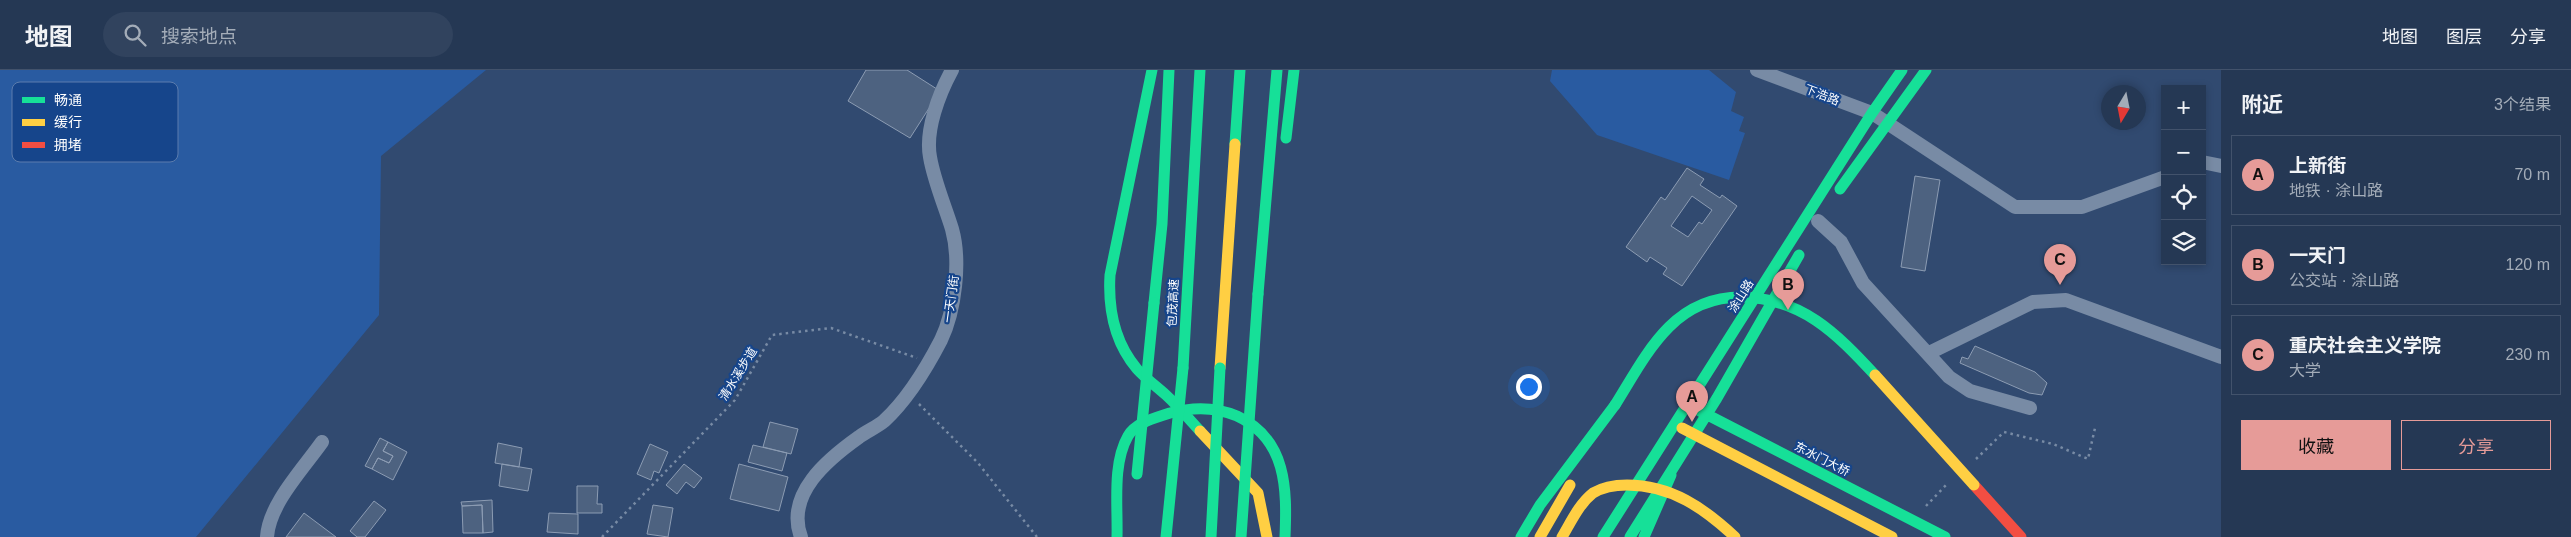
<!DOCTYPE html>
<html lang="zh">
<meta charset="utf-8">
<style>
body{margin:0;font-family:Arial,"Noto Sans SC",sans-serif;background:#31435e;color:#f1f3f6}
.controls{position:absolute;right:15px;top:15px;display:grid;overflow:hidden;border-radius:0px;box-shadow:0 2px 8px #0003}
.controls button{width:45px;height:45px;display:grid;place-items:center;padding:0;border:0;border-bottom:1px solid #42526b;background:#253854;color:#f1f3f6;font:25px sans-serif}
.compass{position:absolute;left:2101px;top:15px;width:45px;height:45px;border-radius:50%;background:#253854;box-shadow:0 2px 8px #0003;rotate:190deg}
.you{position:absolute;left:1528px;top:316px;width:18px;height:18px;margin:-12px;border:4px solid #fff;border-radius:50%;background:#1a73e8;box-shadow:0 0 0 8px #1a73e833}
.badge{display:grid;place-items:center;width:32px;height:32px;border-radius:50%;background:#e69b98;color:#111;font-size:16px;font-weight:700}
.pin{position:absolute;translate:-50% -41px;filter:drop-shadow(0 1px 2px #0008)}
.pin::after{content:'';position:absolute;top:26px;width:18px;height:15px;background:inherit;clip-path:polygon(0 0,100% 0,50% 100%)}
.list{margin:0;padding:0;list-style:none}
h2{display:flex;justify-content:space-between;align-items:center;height:65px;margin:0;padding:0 20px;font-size:21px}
h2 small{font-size:16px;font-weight:400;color:#a3acb8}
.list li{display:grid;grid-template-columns:32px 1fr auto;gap:15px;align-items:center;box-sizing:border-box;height:80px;margin:0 10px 10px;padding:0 10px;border:1px solid #42526b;border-radius:0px}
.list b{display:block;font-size:19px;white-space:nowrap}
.list p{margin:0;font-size:16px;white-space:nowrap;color:#a3acb8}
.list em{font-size:16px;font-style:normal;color:#a3acb8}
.actions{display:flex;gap:10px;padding:15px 20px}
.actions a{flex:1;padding:11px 0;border:1px solid #e69b98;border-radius:0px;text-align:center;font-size:18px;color:#e69b98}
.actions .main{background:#e69b98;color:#111}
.icon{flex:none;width:28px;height:28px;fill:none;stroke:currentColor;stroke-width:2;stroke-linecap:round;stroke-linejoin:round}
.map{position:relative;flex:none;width:2221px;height:467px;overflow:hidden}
header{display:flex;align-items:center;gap:30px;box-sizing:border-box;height:70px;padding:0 25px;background:#253854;border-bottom:1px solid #42526b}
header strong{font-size:24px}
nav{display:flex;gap:28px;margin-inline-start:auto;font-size:18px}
.search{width:350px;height:45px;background:#31435e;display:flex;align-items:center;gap:12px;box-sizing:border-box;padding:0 18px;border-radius:28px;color:#a3acb8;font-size:19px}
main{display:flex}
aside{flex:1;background:#253854}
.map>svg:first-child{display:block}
</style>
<header>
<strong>地图</strong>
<div class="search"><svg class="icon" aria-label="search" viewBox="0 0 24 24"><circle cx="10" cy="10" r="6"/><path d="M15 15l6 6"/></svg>搜索地点</div>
<nav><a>地图</a><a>图层</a><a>分享</a></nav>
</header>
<main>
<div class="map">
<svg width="2221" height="467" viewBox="0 0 2221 467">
<rect width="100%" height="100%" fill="#314a70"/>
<path fill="#295ba1" d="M0,0H486L381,86L379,245L196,467H0Z
M1552,0H1709L1736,22L1731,41L1744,47L1739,61L1745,63L1729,110L1597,65L1550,11Z"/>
<path fill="#4d6280" stroke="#8c9cb3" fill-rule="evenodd" d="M866,0H907L940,21L910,68L848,31Z
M1687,98L1704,109L1700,115L1720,128L1722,125L1737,136L1682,216L1663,204L1667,198L1650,187L1647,192L1626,177L1661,127L1665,130ZM1692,126L1712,140L1702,154L1699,152L1688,167L1671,156Z
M1915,106L1940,110L1925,201L1901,197Z
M1975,276L2035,302L2047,313L2042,325L2029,323L1960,293L1962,287L1968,289Z
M770,352L798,359L791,384L763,377Z
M380,368L388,372L383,381L393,386L389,393L378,388L372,399L365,396Z
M388,372L407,382L393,410L372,399L378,388L389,393L393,386L383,381Z
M498,373L522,378L519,397L495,393Z
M650,374L668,382L659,403L654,401L651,410L637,404Z
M753,375L787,383L782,401L748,392Z
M502,394L532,399L528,421L499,416Z
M684,394L702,408L694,418L686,412L677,424L666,415Z
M739,394L788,407L779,441L730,429Z
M577,416H598L597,434H602V443H577Z
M492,430L493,462L483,463L482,435L462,436L461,432Z
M374,431L386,440L365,467H357L350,461Z
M482,435L483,463H463L462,436Z
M653,435L673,438L668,467L647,464Z
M304,443L336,467H286Z
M549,443L578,444V464L547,462Z"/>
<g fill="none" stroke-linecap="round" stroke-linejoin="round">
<path stroke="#788ba5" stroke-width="2.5" stroke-dasharray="2.5 4" stroke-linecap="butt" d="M919,334L978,393L1037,467
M1976,389L2004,362L2053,374L2088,389L2095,358
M1926,436L1947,414
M602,467L735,330L772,265L831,258L917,288"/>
<path stroke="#788ba5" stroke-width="14" d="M1757,0L1872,43L2015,137H2082L2165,107
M2202,92L2221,96
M1818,151L1841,172L1863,213L1949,307L1970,321L2030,338
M1929,283L2033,232L2066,230L2221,287
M267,467C269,434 303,399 322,372
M801,467C785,424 828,389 859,367C867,361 877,357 884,351C908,329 926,299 941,270C955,241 961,191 952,159C945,136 934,111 930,87C925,60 939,24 952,0"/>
<path stroke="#16e098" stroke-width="11" d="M1152,0L1110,205C1108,239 1114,272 1137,299C1145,308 1156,316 1166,325C1178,336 1189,349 1200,361
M1286,68L1294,0
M1235,74L1240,0
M1840,119L1926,0
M1258,224L1277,0
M1154,233L1162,154L1169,0
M1183,298L1200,0
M1696,339L1945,467
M1117,467C1118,436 1112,394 1128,366C1136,352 1156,348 1170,343C1192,337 1216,337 1237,346C1287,369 1287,419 1285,467
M1521,467L1540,435L1615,335
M1603,467L1872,43L1902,0
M1630,467L1717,328L1799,185
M1644,467L1671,405"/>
<path stroke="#ffcf43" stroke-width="11" d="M1220,298L1235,74
M1682,358L1892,467
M1200,361L1258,423L1267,467
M1540,467L1570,415"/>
<path stroke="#f24e42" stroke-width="11" d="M1974,415L2021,467"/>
<path stroke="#16e098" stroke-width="11" d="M1615,335C1632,308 1647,279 1669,257C1689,237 1714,227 1741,227C1802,228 1836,263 1875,305
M1137,404L1154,233
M1166,467L1183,298
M1211,467L1220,298
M1241,467L1258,224"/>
<path stroke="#ffcf43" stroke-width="11" d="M1875,305L1974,415
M1562,467C1571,452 1579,434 1593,423C1603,417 1615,415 1627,415C1671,415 1704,438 1735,467"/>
</g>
<g text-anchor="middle" stroke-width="4.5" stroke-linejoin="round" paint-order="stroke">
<g font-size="12" fill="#fff" stroke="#16458b">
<text transform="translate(1822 25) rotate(21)" y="4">下浩路</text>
<text transform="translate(1741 226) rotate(-58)" y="4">涂山路</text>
<text transform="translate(951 229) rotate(-82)" y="4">一天门街</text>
<text transform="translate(1173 233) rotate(-87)" y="4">包茂高速</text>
<text transform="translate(738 304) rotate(-58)" y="4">清水溪步道</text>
<text transform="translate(1822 389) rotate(27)" y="4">东水门大桥</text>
</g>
</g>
<rect x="12" y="12" width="166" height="80" rx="8" fill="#16458b" stroke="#5c7dae" stroke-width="1"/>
<rect x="22" y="27" width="23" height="6" fill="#16e098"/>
<rect x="22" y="49" width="23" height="7" fill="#ffcf43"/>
<rect x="22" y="72" width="23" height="6" fill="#f24e42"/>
<g font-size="14" fill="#fff">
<text x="54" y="35">畅通</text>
<text x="54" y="57">缓行</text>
<text x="54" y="80">拥堵</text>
</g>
</svg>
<div class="controls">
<button>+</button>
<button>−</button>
<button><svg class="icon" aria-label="locate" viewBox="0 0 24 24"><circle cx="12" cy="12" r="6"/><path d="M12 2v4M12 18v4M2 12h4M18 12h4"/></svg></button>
<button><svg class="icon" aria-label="layers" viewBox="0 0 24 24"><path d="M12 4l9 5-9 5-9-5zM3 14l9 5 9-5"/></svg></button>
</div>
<svg class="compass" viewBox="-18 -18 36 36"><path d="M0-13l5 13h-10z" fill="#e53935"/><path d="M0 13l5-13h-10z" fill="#a3acb8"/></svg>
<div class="you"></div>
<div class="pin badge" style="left:1692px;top:352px">A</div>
<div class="pin badge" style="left:1788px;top:240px">B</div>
<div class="pin badge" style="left:2060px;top:215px">C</div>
</div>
<aside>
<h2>附近<small>3个结果</small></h2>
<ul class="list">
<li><span class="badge">A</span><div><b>上新街</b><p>地铁 · 涂山路</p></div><em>70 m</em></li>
<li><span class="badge">B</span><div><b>一天门</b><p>公交站 · 涂山路</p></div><em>120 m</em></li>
<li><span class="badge">C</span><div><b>重庆社会主义学院</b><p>大学</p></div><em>230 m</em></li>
</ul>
<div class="actions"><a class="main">收藏</a><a>分享</a></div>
</aside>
</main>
